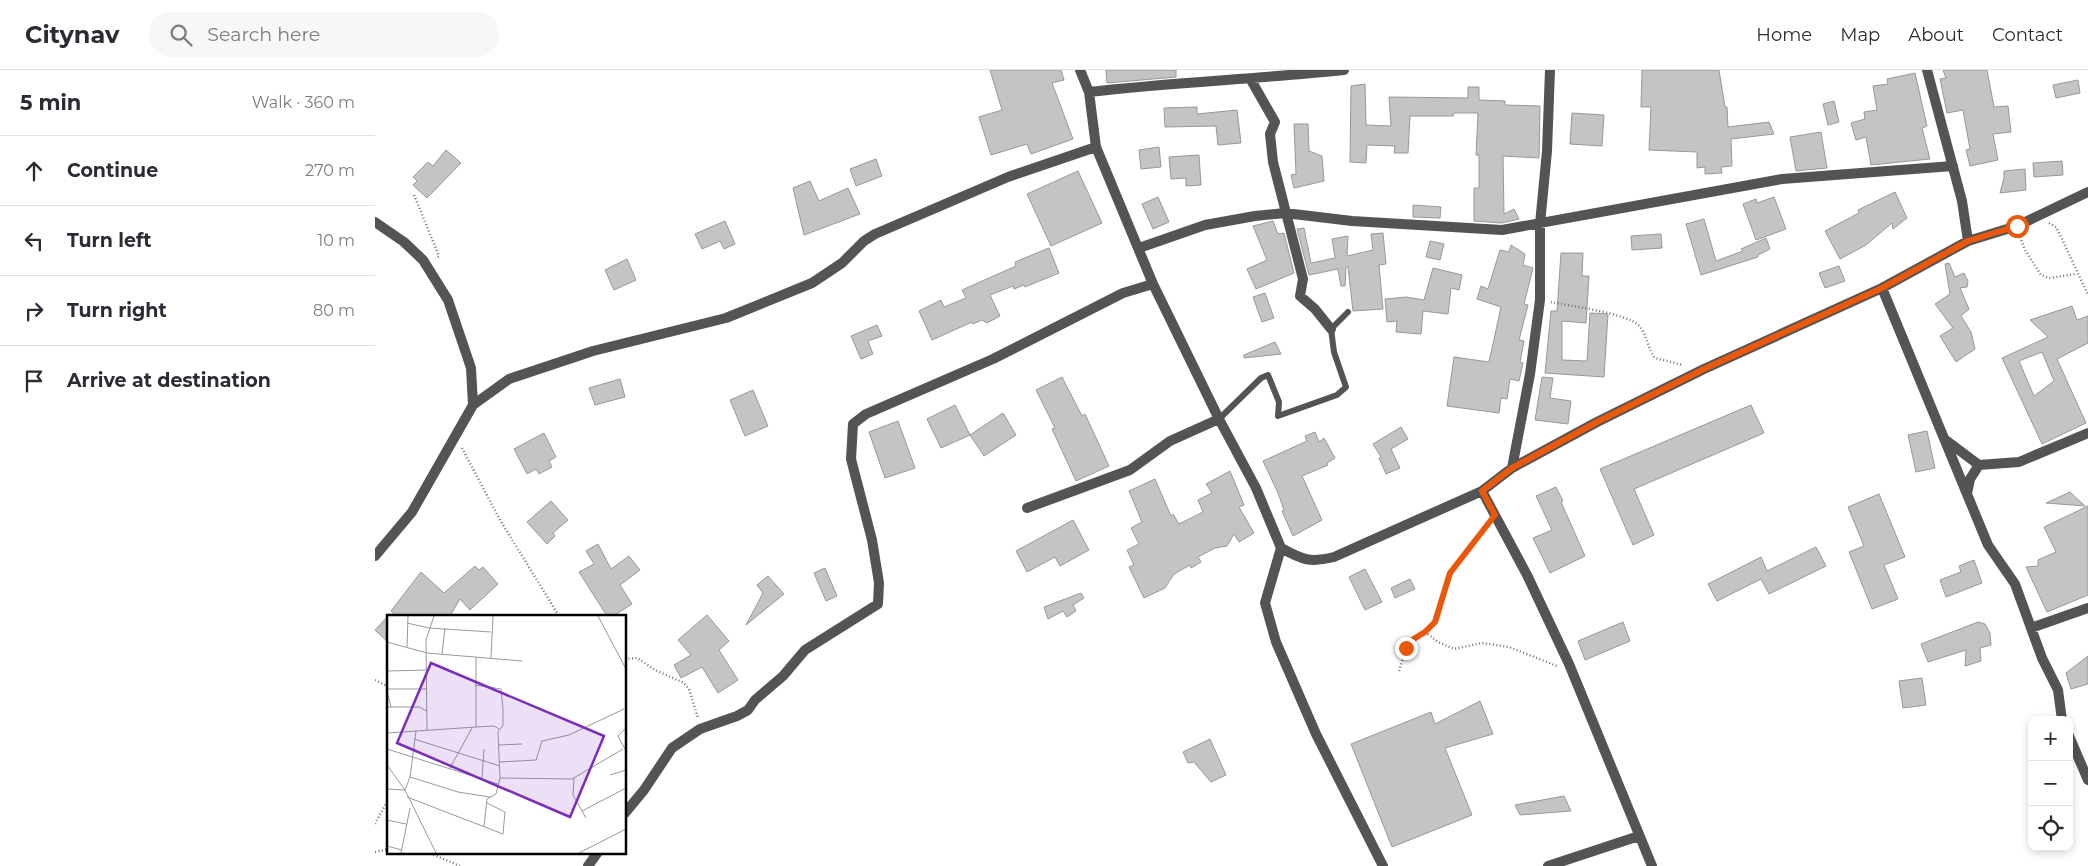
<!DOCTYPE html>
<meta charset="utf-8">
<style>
body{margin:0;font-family:Montserrat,sans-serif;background:#f7f7f7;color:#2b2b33}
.controls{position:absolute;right:15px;bottom:15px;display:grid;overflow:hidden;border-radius:10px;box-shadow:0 2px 8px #0003}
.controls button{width:45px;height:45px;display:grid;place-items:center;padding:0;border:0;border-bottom:1px solid #e1e1e2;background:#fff;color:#2b2b33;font:25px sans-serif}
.stop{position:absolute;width:15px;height:15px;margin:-11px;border:4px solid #ea580c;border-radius:50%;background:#fff}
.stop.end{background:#ea580c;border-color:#fff;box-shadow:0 1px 5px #0008}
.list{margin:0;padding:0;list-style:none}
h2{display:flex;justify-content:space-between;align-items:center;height:65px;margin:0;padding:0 20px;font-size:21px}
h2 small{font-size:16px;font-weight:400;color:#7c7c81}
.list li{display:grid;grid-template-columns:32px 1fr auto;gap:15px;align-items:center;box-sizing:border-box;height:70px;padding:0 20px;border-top:1px solid #e1e1e2}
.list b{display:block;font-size:19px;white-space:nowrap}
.list em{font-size:16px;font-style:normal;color:#7c7c81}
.icon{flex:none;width:28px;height:28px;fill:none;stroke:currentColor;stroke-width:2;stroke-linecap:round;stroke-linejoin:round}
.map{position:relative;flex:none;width:1713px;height:796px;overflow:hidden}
header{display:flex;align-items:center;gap:30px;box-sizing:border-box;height:70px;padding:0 25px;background:#fff;border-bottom:1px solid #e1e1e2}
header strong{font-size:24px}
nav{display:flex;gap:28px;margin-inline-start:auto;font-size:18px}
.search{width:350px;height:45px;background:#f7f7f7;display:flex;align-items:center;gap:12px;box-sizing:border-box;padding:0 18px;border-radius:28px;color:#7c7c81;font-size:19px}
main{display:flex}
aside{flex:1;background:#fff}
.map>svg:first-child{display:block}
</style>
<header>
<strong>Citynav</strong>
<div class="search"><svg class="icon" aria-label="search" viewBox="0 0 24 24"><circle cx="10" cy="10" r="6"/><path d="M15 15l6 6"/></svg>Search here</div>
<nav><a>Home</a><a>Map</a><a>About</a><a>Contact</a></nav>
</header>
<main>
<aside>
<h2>5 min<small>Walk · 360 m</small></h2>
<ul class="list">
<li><svg class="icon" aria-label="ahead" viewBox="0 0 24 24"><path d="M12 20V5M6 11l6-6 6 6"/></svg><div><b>Continue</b></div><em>270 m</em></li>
<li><svg class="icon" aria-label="left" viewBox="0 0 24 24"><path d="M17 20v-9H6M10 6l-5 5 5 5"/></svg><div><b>Turn left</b></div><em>10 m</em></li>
<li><svg class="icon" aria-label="right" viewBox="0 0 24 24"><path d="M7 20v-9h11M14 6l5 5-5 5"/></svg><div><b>Turn right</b></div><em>80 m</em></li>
<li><svg class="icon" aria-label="arrive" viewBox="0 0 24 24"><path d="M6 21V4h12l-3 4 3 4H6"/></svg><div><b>Arrive at destination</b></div></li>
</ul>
</aside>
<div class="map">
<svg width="1713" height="796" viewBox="0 0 1713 796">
<rect width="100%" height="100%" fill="#fff"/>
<path fill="#c4c4c4" stroke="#989898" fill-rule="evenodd" d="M615,0H686L689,10L677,13L698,69L656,84L652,74L616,85L604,47L627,40Z
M731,0H801V7L732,13Z
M1267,0H1344L1350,37H1352L1353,57L1394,52L1399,64L1356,69L1357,96L1346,97L1347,103L1330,104V97L1322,98V82L1274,80L1276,37H1266Z
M1568,0H1612L1619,37L1633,36L1636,62L1618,64L1623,90L1595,96L1591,80L1595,79L1588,40L1572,43L1565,9L1571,8Z
M1540,3L1552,56L1547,58L1555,89L1496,95L1491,67L1481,70L1476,53L1490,49L1489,42L1502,40L1498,16L1513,14L1512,9Z
M1703,10L1705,23L1681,28L1678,15Z
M990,14L991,55L1016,56L1014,27L1093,28V17H1104V30L1130,31V35L1165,36L1164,88L1128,86L1129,144L1139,139L1144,149L1127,153L1099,151V118H1104V85H1101L1103,43H1079L1078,46H1035L1033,83H1019L1020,76L992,75L991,93L975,92L976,16Z
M1459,31L1464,52L1453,55L1448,34Z
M822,37V44L862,40L866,73L843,75L841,56L790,57L789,38Z
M1197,43L1229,45L1227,76L1195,74Z
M919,54H933L934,81L947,86L949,111L919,118L916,105L921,104Z
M1446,62L1452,98L1421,101L1415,67Z
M784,77L786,97L766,99L764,80Z
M71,80L86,93L52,128L38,115L42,111L38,107L53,92L58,96Z
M824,85L826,115L811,116V108L796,109L794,87Z
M501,89L507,106L481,116L475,99Z
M1687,91L1688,105L1659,107L1658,93Z
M1650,99L1651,120L1625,123L1629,108V101Z
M703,101L727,153L676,176L652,124Z
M435,111L444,131L473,118L485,144L429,165L418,118Z
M1520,122L1532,148L1518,159L1517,153L1491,175L1465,189L1450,161L1484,143L1483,140Z
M783,127L794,152L778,159L767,134Z
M1399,127L1411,159L1381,170L1368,134L1381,129L1382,133Z
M1038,135L1066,137L1065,148L1038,147Z
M1329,149L1341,191L1368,181L1366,179L1391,168L1395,179L1383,185V187L1326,205L1311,154Z
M350,151L360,174L349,179L345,171L327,179L320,164Z
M898,151L903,164L909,163L919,203L881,219L872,199L892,190L878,156Z
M929,158L936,193L960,188L957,169L973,166L972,186L998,180L996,164L1008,163L1011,194L1004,195L1008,239L978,241L973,197H971L970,216H966L963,199L934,205L922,159Z
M1286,164L1287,178L1257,180L1256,166Z
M1055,171L1069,174L1065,190L1051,187Z
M1136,175L1150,184L1148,195L1158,198L1149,234L1153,235L1144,270L1149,271L1145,292L1148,293L1144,311L1135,309L1132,329L1126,328L1124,343L1072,336L1079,287L1114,292L1126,237L1102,229L1106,216L1113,219L1125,180L1134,182Z
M674,178L684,203L650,217L649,215L639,219L638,216L615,225L625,246L612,253L607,250L598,254L597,252L557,270L544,241L566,230L569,237L591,228L587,220L641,196L640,192Z
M1186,183H1208L1207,206H1214L1211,253L1187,251V290L1212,291L1215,243L1233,244L1229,307L1170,303L1176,241H1182Z
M252,189L261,210L239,220L230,200Z
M1574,193L1580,207L1589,203L1593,211L1592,217L1585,218L1594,239L1586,246L1596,262L1600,279L1581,292L1565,266L1578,258L1560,234L1575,224L1570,194Z
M1464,196L1470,211L1450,218L1444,203Z
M1058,198L1087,205L1084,220L1076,218L1073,244L1048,241L1046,264L1021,262L1022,251L1012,252L1010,229L1031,227L1049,230Z
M890,223L899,248L887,252L878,227Z
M1697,236L1702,250L1713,246V273L1682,289L1711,353L1667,374L1627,288L1673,267L1655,250ZM1667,282L1679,311L1659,326L1644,291Z
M502,255L507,266L493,271L498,284L486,289L476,266Z
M900,272L906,284L869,288V285Z
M687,307L707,346L710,344L734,396L701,411L677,359L680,358L661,320Z
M1167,307L1178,308L1175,328L1196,331L1193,354L1160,350Z
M245,309L250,327L220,335L214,318Z
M378,320L393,356L370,366L355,330Z
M580,335L595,365L566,378L552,349Z
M1376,335L1389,363L1259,419L1279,465L1258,475L1225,399Z
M628,343L641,365L609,386L595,365Z
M523,351L540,398L510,408L494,362Z
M1026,357L1033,369L1016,379L1025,398L1011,404L1004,388L1006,387L998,374Z
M1552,361L1560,398L1541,402L1533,365Z
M940,362L944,372L949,368L960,388L952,393L953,395L927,406L947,450L918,466L907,441L909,440L903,423L888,391L932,371L930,366Z
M169,363L181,387L174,391L177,397L164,404L161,399L152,404L139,379Z
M855,401L869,435L864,437L879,463L864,472L859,464L852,476L840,478L823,487L826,492L816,498L815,495L799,504L790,518L769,528L754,497L759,495L752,480L764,474L756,458L767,452L754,421L780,409L796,446L798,444L804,454L828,442L823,430L837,423L831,414Z
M1181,417L1188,431L1186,432L1210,486L1175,503L1158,468L1177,460L1161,426Z
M1695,422L1710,436L1671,433Z
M1504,424L1530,487L1509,495L1523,529L1497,539L1474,482L1489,476L1473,437Z
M176,431L193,450L178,463L180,466L172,474L152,452Z
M1713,436V525L1672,542L1651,497L1663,496V490L1681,482L1669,457Z
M698,450L714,480L685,496L680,487L652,502L641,481Z
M223,474L236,499L254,486L265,500L245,515L257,534L238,546H232L204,502L219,494L211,481Z
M1441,477L1451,496L1394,524L1386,509L1342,531L1333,514L1386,487L1392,501Z
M1599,490L1607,513L1571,527L1565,510L1586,502L1584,496Z
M100,496L104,500L108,497L123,514L95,540L85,529L75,546H21L16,541L46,502L69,523Z
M450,498L462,526L451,531L439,503Z
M990,499L1007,532L990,540L974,507Z
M393,506L409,524L371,555L388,523L382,515Z
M1035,509L1040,519L1020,528L1016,518Z
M706,523L709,528L698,535L701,541L692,547L688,541L673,549L669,537Z
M14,545V573L0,560Z
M332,545L354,571L344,580L363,610L343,623L327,597L306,608L299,595L316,585L303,570Z
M1248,552L1255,571L1210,590L1203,571Z
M1603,552L1610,554L1615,563L1616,575L1605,578L1606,591L1590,596L1591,580L1553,592L1546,574Z
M1713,586V614L1696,619L1691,603Z
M1547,608L1551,635L1528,638L1524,611Z
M1105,631L1118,664L1070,678L1097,745L1017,777L976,674L1056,642L1060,654Z
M835,669L851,705L836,712L819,692L813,693L808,682Z
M1189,726L1196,741L1145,745L1140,735Z"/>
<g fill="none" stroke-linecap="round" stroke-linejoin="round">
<path stroke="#767676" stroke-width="2.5" stroke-dasharray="1 2.5" stroke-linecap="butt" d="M39,125L64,186L61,189
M1674,153L1681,157L1688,171L1713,225
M1645,167L1650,180L1666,205L1674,208L1701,204
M1176,232C1195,236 1249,243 1262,254C1272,262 1272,278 1280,288L1308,295
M87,378L125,450L184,546
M195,546H199
M1050,562L1063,572L1079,579L1107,573L1134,577L1182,596
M250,589L262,588L280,600L309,613L314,619L323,648
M1024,601L1033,573L1057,557L1060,552L1075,503L1111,456
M0,610L14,617
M0,754L14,728
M0,782L14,779
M52,782L85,796"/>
<path stroke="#545454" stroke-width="6" d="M844,349L886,308L893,305L904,332L903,346L962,325L971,317L959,282L956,259L973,242"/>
<path stroke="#545454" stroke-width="10" d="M705,0L714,22L721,77L778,214L844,349L881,418L906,478L890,533L901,572L941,664L1008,796
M1552,0L1587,131L1593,171
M876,10L900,52L895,64L898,92L928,209L925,226L940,239L956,259
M714,22C799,12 884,9 969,0
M0,152L29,172L48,190L73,230L96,298L98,335
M764,178L830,155L880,146L910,143L977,151L1127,160L1407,109L1578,96
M1507,218L1613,475L1640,514L1667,588L1683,620L1687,650
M1572,371L1604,395L1644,392L1713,363
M1137,398L1155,304L1165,230V154L1172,81L1175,0
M1107,421L1152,505L1194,594L1277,796
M1592,424L1595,409L1604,395
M652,438L755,400L795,371L844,349
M906,478C928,490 935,493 959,487L1107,421L1137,398L1222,352L1329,299L1507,218L1593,171L1642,156L1713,122
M0,486L37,442L98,335L134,309L218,281L351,248L437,213L467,193L489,171L500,164L633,107L721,77
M1656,558L1713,538
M1694,666L1713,710
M250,743L269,720L297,678L325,659L362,646L373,640L380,630L408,606L430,580L503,534L504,513L497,470L476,389L478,354L491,344L618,289L748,223L778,214
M213,796L223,782
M1173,796L1264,766"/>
</g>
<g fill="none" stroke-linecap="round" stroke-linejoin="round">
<path stroke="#ea580c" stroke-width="6" d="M1031,578L1037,570L1050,562L1060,552L1075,503L1120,445L1107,421L1137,398L1222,352L1329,299L1507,218L1593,171L1642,156"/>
</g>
<g transform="translate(12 545)">
<rect width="239" height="239" fill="#fff"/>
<path fill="none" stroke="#999" stroke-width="1" d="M211,1L239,54M20,8L42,13L104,17M0,27L40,38L135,46M20,33L21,1M55,39L58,13M89,42V112M104,43L106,1M0,56L40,55M88,70L114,74L116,94V110L111,117L113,163L109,179L100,184L97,211M0,74H39M0,76L4,92M0,92H33L39,96M239,113L231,121L239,136M40,115L39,25L47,1M0,118L89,112L107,111L112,114M27,124L113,151M112,130L135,129M0,134L111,169M113,147L149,145L155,126L182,120L237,94M0,150L18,175L49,238M63,153L85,113M223,160L239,155M23,162L71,177L103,182M95,163L97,134M113,163L185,164L236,134M187,163L186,180L199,203M0,174L18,175L23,162L29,116M20,182L116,219L118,197L100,188M195,196L239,173M0,205L19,209M0,231L15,235M14,238L23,193M192,238L239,214"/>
<path fill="#7b2cbf" fill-opacity="0.15" stroke="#7b2cbf" stroke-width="2.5" d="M44,48L217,121L183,202L10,128Z"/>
<rect width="239" height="239" fill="none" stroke="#000" stroke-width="2.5"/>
</g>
</svg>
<div class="controls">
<button>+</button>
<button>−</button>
<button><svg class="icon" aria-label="locate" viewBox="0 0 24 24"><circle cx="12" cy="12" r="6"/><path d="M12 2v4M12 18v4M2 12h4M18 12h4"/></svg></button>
</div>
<div class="stop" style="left:1642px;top:156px"></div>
<div class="stop end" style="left:1031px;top:578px"></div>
</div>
</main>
